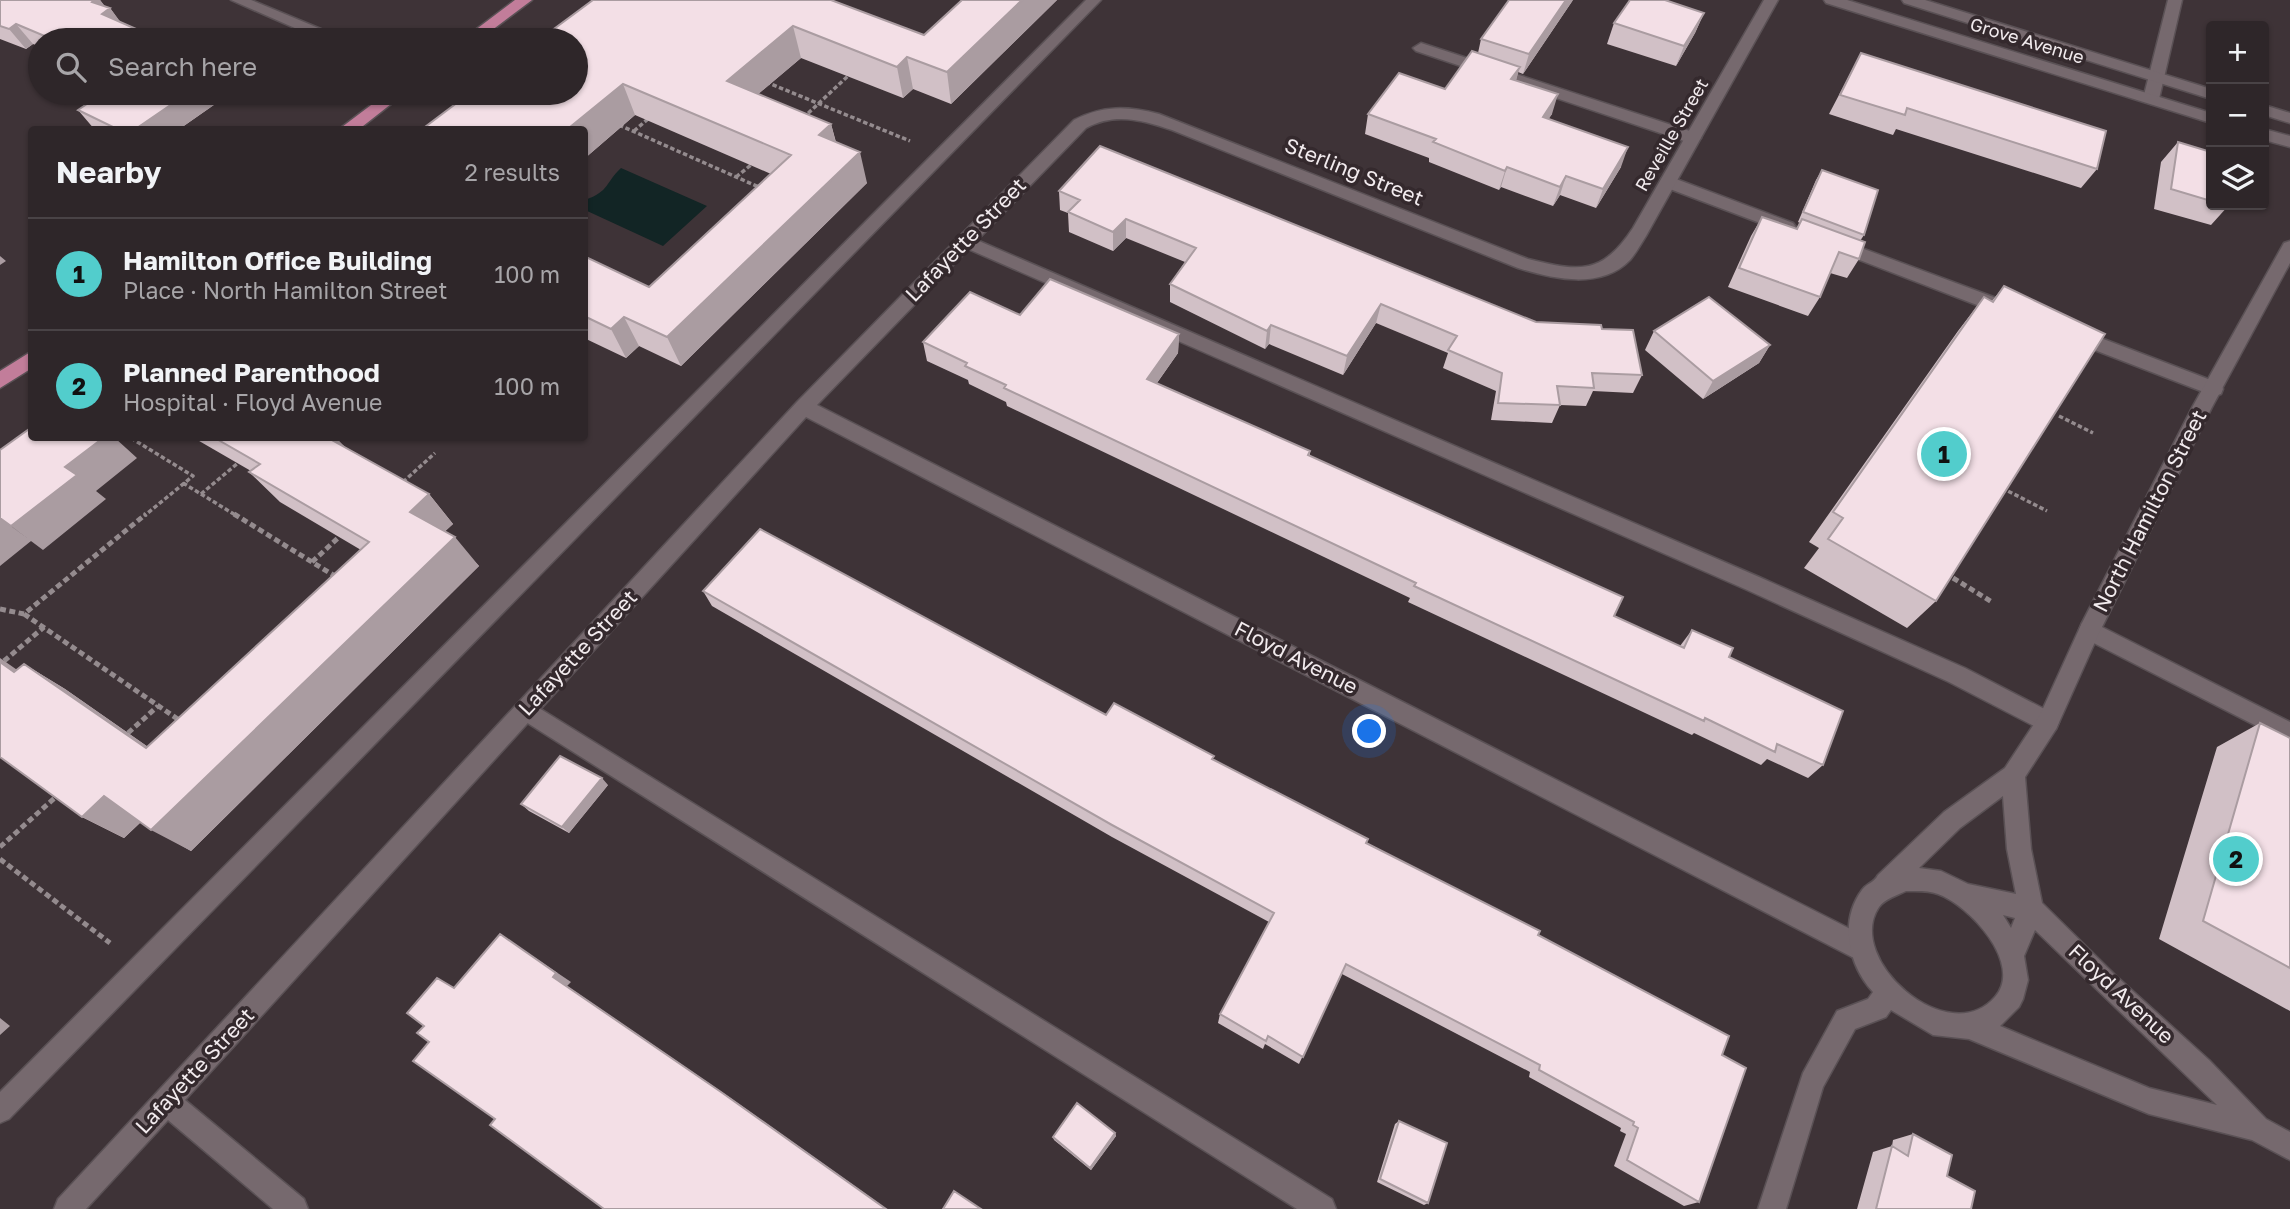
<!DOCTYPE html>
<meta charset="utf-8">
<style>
body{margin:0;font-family:"Golos Text",sans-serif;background:#362e31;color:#f1f3f6}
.controls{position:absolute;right:21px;top:21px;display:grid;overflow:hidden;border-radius:7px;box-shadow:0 2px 5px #0004}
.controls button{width:63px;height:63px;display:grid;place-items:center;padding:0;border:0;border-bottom:2px solid #494346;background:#2e2629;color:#f1f3f6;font:35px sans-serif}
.you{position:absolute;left:1370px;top:732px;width:24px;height:24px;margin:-18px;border:5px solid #fff;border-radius:50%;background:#1a73e8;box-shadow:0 0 0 10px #1a73e833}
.badge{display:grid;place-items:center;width:46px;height:46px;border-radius:50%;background:#52cdcc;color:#111;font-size:23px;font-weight:700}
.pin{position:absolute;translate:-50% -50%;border:4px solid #fff;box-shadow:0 2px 7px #0006}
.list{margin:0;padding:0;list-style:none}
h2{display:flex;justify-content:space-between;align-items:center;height:91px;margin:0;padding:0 28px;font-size:30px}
h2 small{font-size:23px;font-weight:400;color:#a7a5a8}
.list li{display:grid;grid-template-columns:46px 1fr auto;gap:21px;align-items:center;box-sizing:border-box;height:112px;padding:0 28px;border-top:2px solid #494346}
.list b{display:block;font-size:26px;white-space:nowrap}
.list p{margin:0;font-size:23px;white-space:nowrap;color:#a7a5a8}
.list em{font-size:23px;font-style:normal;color:#a7a5a8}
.icon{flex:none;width:38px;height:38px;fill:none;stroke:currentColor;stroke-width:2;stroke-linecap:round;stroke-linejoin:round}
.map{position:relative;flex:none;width:2290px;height:1209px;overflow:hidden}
.search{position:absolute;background:#2e2629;box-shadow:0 2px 5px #0004;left:28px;top:28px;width:560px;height:77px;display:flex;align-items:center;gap:18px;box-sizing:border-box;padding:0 24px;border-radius:38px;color:#a7a5a8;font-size:26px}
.panel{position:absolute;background:#2e2629;box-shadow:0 2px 5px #0004;left:28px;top:126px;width:560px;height:315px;border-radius:7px}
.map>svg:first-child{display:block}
</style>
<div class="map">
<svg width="2290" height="1209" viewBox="0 0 2290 1209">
<rect width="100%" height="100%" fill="#3e3337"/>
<path fill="#122525" d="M621,168L707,206L663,246L585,210V200C610,191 605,183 621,168Z"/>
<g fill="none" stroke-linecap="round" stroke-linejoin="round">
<defs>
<path id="lane" d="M1086,0H1101L9,1119L0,1123V1092Z
M1421,43L1699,134L1701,138L1693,143L1687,142L1416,51L1413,48Z
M1668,176L1793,223L1796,227L1787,233L1781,231L1662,186L1660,182L1662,178Z
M965,235L1759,577L1965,668L2056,715L2059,722L2056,729L2048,732L2040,729L1949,682L1745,589L959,245L956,241L959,237Z
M1837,239L2015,305L2018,310L2015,315H2003L1831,249L1828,245Z
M2072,327L2221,384L2223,389L2221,394L2214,396L2066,339L2063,334L2066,329Z
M2090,621L2290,722V743L2082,637L2079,630L2082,623Z
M526,700L1332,1199L1336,1209H1297L518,717L515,710L518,703Z"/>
<path id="street" d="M231,0H251L340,37L343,40H322Z
M1764,0H1778L1646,236C1641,244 1636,253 1630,260C1601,290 1553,279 1518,268L1172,130C1142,120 1115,112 1086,128L817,405L1870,939L1873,948L1870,957L1861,960L1852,957L806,417L185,1100L304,1199L308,1209H273L168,1120L86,1209H54L58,1199L797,402L1074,120C1103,105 1128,106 1159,114L1528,259C1580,272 1602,275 1633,228Z
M2168,0H2182L2159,99L2151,104L2143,99Z"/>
<path id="secondary" d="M1824,0H1847L2211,113V123L1826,3Z
M1902,0H1925L2211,89V99L1904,3Z
M2264,105L2290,113V123L2264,115Z
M2264,129L2290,136V147L2264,140Z
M2290,241V263L2212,407L2099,633L2056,729L2025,777L2031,849L2042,903L2114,974L2209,1060L2266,1119L2290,1132V1160L2252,1140L2149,1114L1969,1039L1933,1035L1891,1010L1886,1017L1855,1029L1823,1087L1786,1209H1758L1803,1073L1837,1011L1868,999L1873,992C1848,965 1839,921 1862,890C1867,883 1874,883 1878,875L1944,812L2005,768L2040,715L2082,623L2193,406L2284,243ZM2003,796L2007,849L2016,894L1968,884L1941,871L1919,868L1960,828ZM1906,891C1916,891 1928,890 1938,894C1969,905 2024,964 1995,997C1948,1051 1844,959 1879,907C1884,899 1898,895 1906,891ZM2003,915L2015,918L2011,928ZM2035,930L2217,1105L2149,1088L2000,1026L2019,1007L2023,999L2028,980L2024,956Z"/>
<path id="primary" d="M515,0H532L479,40H462Z
M387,93H405L358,130H338Z
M32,351V368L0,388V371Z"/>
</defs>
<use href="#lane" stroke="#5a5155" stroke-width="3"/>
<use href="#street" stroke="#5a5155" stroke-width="3"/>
<use href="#secondary" stroke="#5a5155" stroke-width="3"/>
<use href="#primary" stroke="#5a5155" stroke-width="3"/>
<path stroke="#948b8e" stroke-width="3.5" stroke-dasharray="4.5 2.5" stroke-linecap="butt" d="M766,82L910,141
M803,118L848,76
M619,125L761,188
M634,131L649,118
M736,177L751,165
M2059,416L2093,433
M131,438L193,476L144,516
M403,482L435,453
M183,483L237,516
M2002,488L2047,511
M201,494L238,463"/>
<path stroke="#948b8e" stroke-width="5" stroke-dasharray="6 3.5" stroke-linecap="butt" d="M234,514L338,578
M312,562L339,537
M1953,578L1992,602
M0,609L24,614L146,514
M24,614L182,722
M4,661L44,627
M128,733L158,706
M0,847L59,794
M0,859L110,943"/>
<use href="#lane" fill="#76696e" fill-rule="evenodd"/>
<use href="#street" fill="#76696e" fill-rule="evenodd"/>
<use href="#secondary" fill="#76696e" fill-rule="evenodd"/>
<use href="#primary" fill="#c27d9a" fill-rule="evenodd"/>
</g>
<path fill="#d1c0c6" d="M0,0H100L105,7L110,8L120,22L161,40H40V47L33,44L26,49L0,39Z
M593,0L924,35L962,0H1057L951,104L913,89L903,98L801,58L758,94L831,124L836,142L867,183L681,366L639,346L626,358L584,338V256L649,287L771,174L635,115L584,159Z
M1573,0L1523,74L1518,72L1516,80L1552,114L1548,119L1621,167L1596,208L1560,195L1553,206L1501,187L1499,190L1429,162V158L1365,134L1368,114L1445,89L1478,53L1481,39Z
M1704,13L1695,33L1676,66L1607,44L1614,23Z
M1861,53L2097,169L2081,188L1896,129L1893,135L1829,114Z
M103,93H231L178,130H95L78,110Z
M2178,142L2211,152V205H2229L2211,225L2154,209L2161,162Z
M1822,170L1864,235L1860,241L1859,259L1847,278L1830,273L1820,297L1808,316L1728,287L1751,236L1762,217L1796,229L1800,223L1798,222L1816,180Z
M1059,191L1536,322L1602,329L1642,375L1633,393L1593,391L1586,406L1560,405L1552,423L1491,420L1496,391L1443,368L1448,353L1376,323L1343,375L1269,344L1265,349L1170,302V284L1185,262L1126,238L1113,251L1069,232L1068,213L1060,210Z
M2004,286L1936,601L1907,628L1804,568L1819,548L1809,542L1958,331L1984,297L1992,301Z
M1020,315L1179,334L1178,353L1157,383L1310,451V456L1614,616L1680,646L1692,630L1729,657L1823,765L1808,778L1767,759L1761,765L1694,733L1692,735L1408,602L1410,598L1007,406L1006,402L969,384L968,380L927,361L923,342Z
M1654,331L1770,345L1759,363L1703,399L1645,350Z
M194,438H336L345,447L429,494L453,524L445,531L479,566L191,851L141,822L124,838L82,817L17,670L24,664L65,689L148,747L361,550L280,502L249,472L251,471Z
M703,591L1106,715L1214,760L1538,935L1722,1055L1699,1202L1684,1206L1614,1166L1626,1134L1620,1131L1621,1128L1529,1077L1530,1072L1342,974L1299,1064L1265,1044L1263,1049L1218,1023L1220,1014L1269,922L1112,837L712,606Z
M2260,723L2290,738V1011L2159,939L2217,747Z
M608,785L569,833L529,811L521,804Z
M1399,1121L1428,1203L1424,1205L1377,1182L1395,1124Z
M1115,1133L1116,1136L1091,1170L1054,1140L1053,1137Z
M1913,1134L1947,1176L1971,1209H1857L1873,1152L1892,1146L1893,1140Z"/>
<path fill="#aa9ca1" d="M94,0H100L108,10L110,8L125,28L117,34L92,2Z
M1022,0H1057L951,104L947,72Z
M1566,0H1573L1523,74L1529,54Z
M1704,13L1695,33L1676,66L1684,46Z
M16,24L33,44L26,49L9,29Z
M793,26L801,58L737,112L727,81Z
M907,57L913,89L903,98L897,67Z
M1520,67L1514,87L1511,79Z
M623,84L635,115L584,159V130H569L570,127Z
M188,93H231L178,130H134Z
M1558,94L1552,114L1537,137L1543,117Z
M831,124L839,155L819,135Z
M1628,147L1621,167L1596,208L1603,189Z
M860,152L867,183L681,366L667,337Z
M1507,167L1501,187L1499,190L1505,171Z
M1566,176L1560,195L1553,206L1560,187Z
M1126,219V238L1113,251V232Z
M0,256L6,261L0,265Z
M1381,304L1376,323L1343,375L1347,356Z
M624,317L639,346L626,358L611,329Z
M1271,325L1269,344L1265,349L1267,331Z
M1179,334L1178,353L1147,397V379Z
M1770,345L1759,363L1703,399L1713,381Z
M103,438H115L137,458L96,491L106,499L43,550L11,526L65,467Z
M320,438H336L349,452Z
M429,494L453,524L435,541L410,512Z
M0,518L31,541L0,566Z
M455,537L479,566L191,851L151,830Z
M0,658L56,697L14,672L0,662Z
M24,664L65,689L184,772L146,748Z
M602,778L608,785L569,833L562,827Z
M104,796L145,818L124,838L82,817Z
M500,934L571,982L567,986L732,1099L887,1209L553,977Z
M0,1018L10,1026L0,1035Z
M1115,1133L1116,1136L1091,1170L1090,1168Z"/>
<path fill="#f3dfe6" stroke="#aa9ca1" stroke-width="2" d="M0,0H94L92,2L110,8L102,14L161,40H54L16,24L9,29L0,26Z
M593,0H831L924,35L962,0H1022L947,72L907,57L897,67L793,26L727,81L831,124L819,135L860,152L667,337L624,317L611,329L584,316V256L649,287L791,155L623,84L570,127L569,130H421L470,93H576V40H539Z
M1509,0H1566L1529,54L1481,39Z
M1630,0H1665L1704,13L1684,46L1614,23Z
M1472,51L1520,67L1511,79L1558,94L1543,117L1628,147L1603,189L1566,176L1560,187L1507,167L1505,171L1433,142L1436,139L1368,114L1399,73L1445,89Z
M1861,53L2106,131L2097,169L1907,108L1905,115L1840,95Z
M103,93H188L134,130H119L78,110Z
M2178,142L2211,152V201L2171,189Z
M1100,146L1536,322L1601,325L1602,329L1633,330L1642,375L1592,373L1594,388L1557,386L1560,405L1498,403L1502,373L1448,350L1457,336L1381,304L1347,356L1271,325L1267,331L1170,284L1196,248L1126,219L1113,232L1068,212L1080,200L1059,191Z
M1822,170L1878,190L1864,235L1803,212Z
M1762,217L1797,229L1802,219L1865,242L1859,259L1839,252L1820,297L1739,268Z
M1050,279L1179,334L1147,379L1310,451L1308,455L1623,597L1614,616L1684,648L1692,630L1733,648L1729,657L1843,711L1823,765L1777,744L1775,752L1705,718L1704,721L1414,586L1416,583L1004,388L1006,385L965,366L967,363L923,342L970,292L1020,315Z
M2004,286L2105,334L1936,601L1828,539L1843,518L1833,512L1984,297L1993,302Z
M1709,297L1770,345L1713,381L1654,331Z
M32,427V438H103L65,467L77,475L11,526L0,518V450Z
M215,438H328L429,494L410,512L455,537L151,830L104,796L82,817L0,757V662L14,672L24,664L146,748L369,542L249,472L260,464Z
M760,529L1106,715L1114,703L1214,756L1212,759L1368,839L1366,843L1540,931L1538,935L1729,1036L1722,1055L1746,1068L1699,1202L1627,1160L1638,1128L1633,1125L1634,1122L1539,1070L1540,1065L1346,964L1303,1057L1268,1036L1266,1041L1220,1014L1274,913L1112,825L703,591Z
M2260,723L2290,738V968L2203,921Z
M560,756L602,778L562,827L521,804Z
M500,934L556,973L553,977L721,1092L886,1209H604L490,1125L495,1119L413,1061L429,1042L417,1033L424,1026L407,1013L437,978L454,988Z
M1077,1103L1115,1133L1090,1168L1053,1137Z
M1399,1121L1447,1143L1428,1203L1380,1179Z
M1913,1134L1952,1155L1947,1176L1975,1191L1971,1209H1876L1892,1146L1908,1156Z
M954,1191L981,1209H943Z"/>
<g text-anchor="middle" stroke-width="7" stroke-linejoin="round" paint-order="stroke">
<g font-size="18" fill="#f2ebee" stroke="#34292d">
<text transform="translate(2027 41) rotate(17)" y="6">Grove Avenue</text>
<text transform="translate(1672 135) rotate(-60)" y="6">Reveille Street</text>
</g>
<g font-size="21" fill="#f2ebee" stroke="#34292d">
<text transform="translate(1354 172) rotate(22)" y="7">Sterling Street</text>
<text transform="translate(966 240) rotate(-46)" y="7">Lafayette Street</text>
<text transform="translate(2150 511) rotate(-63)" y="7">North Hamilton Street</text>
<text transform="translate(578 653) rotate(-47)" y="7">Lafayette Street</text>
<text transform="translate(1296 658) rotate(27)" y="7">Floyd Avenue</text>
<text transform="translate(2121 994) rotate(43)" y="7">Floyd Avenue</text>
<text transform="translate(195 1071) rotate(-47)" y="7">Lafayette Street</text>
</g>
</g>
</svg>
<div class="controls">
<button>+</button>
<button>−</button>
<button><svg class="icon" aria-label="layers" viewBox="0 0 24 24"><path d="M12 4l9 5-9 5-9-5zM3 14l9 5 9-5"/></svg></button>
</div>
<div class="you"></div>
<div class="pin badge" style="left:1944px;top:454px">1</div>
<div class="pin badge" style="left:2236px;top:859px">2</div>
<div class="search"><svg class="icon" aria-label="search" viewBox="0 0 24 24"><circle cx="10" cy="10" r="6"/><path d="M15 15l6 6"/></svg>Search here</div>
<section class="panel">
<h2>Nearby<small>2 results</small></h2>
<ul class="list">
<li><span class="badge">1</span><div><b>Hamilton Office Building</b><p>Place · North Hamilton Street</p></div><em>100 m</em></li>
<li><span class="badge">2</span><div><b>Planned Parenthood</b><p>Hospital · Floyd Avenue</p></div><em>100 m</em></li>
</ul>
</section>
</div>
